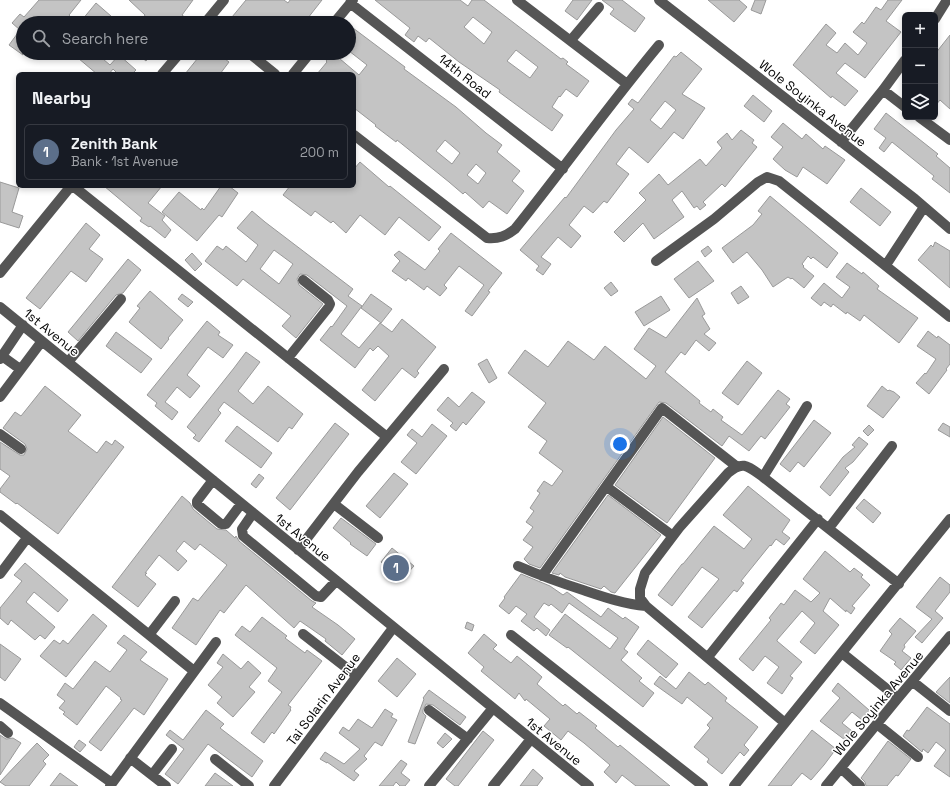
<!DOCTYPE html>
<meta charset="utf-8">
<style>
body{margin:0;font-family:"Space Grotesk",sans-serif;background:#242831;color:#f1f3f6}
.controls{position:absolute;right:12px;top:12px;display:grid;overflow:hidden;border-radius:6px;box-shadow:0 2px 6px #0003}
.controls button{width:36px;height:36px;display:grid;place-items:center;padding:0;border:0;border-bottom:1px solid #363941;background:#171b24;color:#f1f3f6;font:20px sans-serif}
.you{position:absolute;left:620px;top:444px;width:14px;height:14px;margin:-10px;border:3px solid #fff;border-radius:50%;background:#1a73e8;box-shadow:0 0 0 6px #1a73e833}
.badge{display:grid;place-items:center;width:26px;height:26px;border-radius:50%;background:#d93025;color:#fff;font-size:13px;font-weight:700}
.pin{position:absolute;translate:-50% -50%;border:2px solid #fff;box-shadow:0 1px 4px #0006}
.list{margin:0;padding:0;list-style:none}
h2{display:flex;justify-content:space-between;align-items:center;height:52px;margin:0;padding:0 16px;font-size:17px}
h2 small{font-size:13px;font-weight:400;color:#9ea1a6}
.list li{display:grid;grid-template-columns:26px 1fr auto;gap:12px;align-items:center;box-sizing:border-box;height:56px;margin:0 8px 8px;padding:0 8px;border:1px solid #363941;border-radius:6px}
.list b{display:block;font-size:15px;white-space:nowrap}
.list p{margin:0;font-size:13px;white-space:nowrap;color:#9ea1a6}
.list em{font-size:13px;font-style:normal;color:#9ea1a6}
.icon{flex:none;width:22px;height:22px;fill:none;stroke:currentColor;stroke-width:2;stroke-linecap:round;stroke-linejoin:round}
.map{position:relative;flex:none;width:950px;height:786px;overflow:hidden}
.search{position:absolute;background:#171b24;box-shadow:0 2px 6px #0003;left:16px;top:16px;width:340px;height:44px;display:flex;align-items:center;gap:10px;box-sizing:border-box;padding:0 14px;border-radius:22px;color:#9ea1a6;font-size:15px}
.panel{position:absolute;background:#171b24;box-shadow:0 2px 6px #0003;left:16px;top:72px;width:340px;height:116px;border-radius:6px}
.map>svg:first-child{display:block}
</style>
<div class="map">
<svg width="950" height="786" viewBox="0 0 950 786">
<rect width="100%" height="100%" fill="#fff"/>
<path fill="#c4c4c4" stroke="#999" fill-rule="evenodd" d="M39,0H81L69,15L70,16L65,23H23V55L9,45L20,30L12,23L20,14L24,17Z
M129,0H193L182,15L192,23H140L145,15Z
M246,0H284L288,3L290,0H322L304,23H261L257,20L254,23H239L232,17Z
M375,0H460L468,6L472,0H484L561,59L563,58L568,62L566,64L589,81L577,97L566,89L560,97L559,96L552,107L563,115L552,131L499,92L500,90L459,62L429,38L426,42L418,36L414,42L405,35L410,28ZM473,17L492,32L484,44L464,27ZM516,50L538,67L530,78L507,61Z
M573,0H592L577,20L565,11Z
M602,0H622L645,18L635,32L610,14L614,9Z
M708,0H739L747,7L734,22Z
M755,0H766L761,14L751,10Z
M888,0H902L886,21L901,32L865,78L845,63L836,73L858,91L845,106L832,96L831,98L793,65L826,24L836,33L826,45L837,53L845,43L858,55L867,43L853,32L862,22L864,24L876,7L881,10Z
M96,3L119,23H86L82,20Z
M353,28L405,67L404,69L456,107L486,133L502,145L497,152L520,171L512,181L524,191L507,214L489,201L483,208L465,192L463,194L449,182L397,140L396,142L375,126L376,125L354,108V74H317L327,62L326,61L333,53L359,75L367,65L349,51V33ZM445,140L460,153L452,164L436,151ZM476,164L486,173L478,184L467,175Z
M950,35V109L940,100L935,106V54Z
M681,52L702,69L682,94L705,108L683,139L674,132L648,163L629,147L616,164L629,174L607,203L604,201L593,213L584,206L569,225L581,236L571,248L558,237L541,257L551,264L543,275L536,270L539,266L520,250L565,197L566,198L616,130L634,109L628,104L632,99L638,103L674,56L676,57ZM665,101L676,110L661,129L650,120Z
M72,53H96L110,65L119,55L136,70L132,74H118L113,69L109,74H97Z
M136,53H152L146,61Z
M202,53H217L229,62L220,74H185Z
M753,95L772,111L764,122L744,106Z
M886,113L938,154L936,156L950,168V193L932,179L934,176L892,142L884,152L879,148L886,138L874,129Z
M783,123L802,139L806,134L823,149L825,146L845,160L827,184L803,167L797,177L785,170L773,159L783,147L771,137Z
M741,130L754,140L752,143L757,147L725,187L722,184L703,202L706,205L700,210L697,206L694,208L682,191L672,200L684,217L654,239L643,223L624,242L614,232L646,200L639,193L659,174L668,185L700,159L706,166L722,148L717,142L727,133L732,140Z
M360,162L389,187L390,186L441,227L429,241L399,217L385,235L360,215L346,233L333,221L331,223L315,211L311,216L283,195L290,186H354V169Z
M0,182L19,188L12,212L23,216L19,228L0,222Z
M104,186H162L148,203L165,216L162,220L171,230L165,238L150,226L149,227L140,221L142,218Z
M221,186H229L238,193L222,217L219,215L197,241L162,212L179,192L201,210L202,208L204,210Z
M861,188L891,212L880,226L850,202Z
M770,196L838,253L827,268L813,257L811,259L808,256L802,264L804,266L803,267L814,276L804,288L792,278L791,279L788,277L773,287L762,270L747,252L733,263L722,248L753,225L762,214L758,211Z
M252,211L265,222L353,289L348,296L362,306L341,334L359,348L380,323L392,332L402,319L436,347L417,371L419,373L415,378L402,368L375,401L362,390L389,356L378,346L373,351L370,348L355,368L320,340L331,326L332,327L347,306L307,275L300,274L297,279L299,285L323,304L296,338L282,326L291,316L243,279L237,286L205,261L217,246L223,250L226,246L246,262L258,245L237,228ZM274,250L293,264L279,284L260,269Z
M86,223L100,235L89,249L103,259L86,282L71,271L40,309L26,298Z
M451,233L502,273L488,291L490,292L472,316L465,311L484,285L459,266L444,285L447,288L440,296L427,286L424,290L408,278L406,281L392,271L400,261L394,255L399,251L425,270L440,251L438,249Z
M935,242L950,251V288L918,260L931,245L933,247Z
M708,246L712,251L705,257L701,251Z
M192,253L202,264L195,271L185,260Z
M128,259L141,270L123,293L116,295L78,341L68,332Z
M698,261L714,281L689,298L674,279Z
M847,263L862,274L863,272L879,286L877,289L918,318L899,343L864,315L860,321L847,312L846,314L833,304L831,307L824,302L821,306L811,298L824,283L842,298L850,287L836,277Z
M611,282L618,291L611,296L604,288Z
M741,286L749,297L738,304L731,293Z
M150,291L183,320L168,338L169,339L161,349L129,322L140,308L137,306Z
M182,294L193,302L188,307L178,299Z
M371,294L392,309L381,323L361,308Z
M661,296L670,310L644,326L635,312Z
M697,298L705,314L702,316L710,329L704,334L716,343L709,351L696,340L685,355L681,352L665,372L700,401L699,403L711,412L713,409L723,417L721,420L742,435L778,390L790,399L786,404L790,407L765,439L761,436L749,451L729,436L722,446L666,403L659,402L540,568L529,564L524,559L533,547L523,540L533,527L526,522L534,511L530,508L540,493L537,491L544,481L552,486L563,471L539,453L547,441L528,427L546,403L508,373L525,350L548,367L568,341L594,360L605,346L646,379L656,366L634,349L649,328L666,338Z
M207,321L220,332L218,335L233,345L223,358L208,347L187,375L200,386L190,398L177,387L165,402L178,412L172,420L155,406L157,403L147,395Z
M928,331L937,338L938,336L950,345V364L946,369L947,370L929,394L916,383L925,373L926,374L936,359L917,346Z
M116,332L152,359L141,373L106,346Z
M246,352L260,362L238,391L253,404L268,386L303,414L292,429L289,427L278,442L224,402L218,410L221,413L199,442L193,438L196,435L187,427L234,368Z
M487,359L497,378L489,383L478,364Z
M747,361L762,373L738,405L722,393Z
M45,386L81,415L68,431L97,453L106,441L112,445L115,440L124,447L58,534L17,503L16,504L0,492V489L10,476L0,469V442L20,455H24L27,449L25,444L3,428L15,412L21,416Z
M882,386L888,391L889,390L894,392L900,397L883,418L867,406Z
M472,392L485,402L466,425L463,422L456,431L450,426L453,423L437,410L448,397L459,407Z
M663,417L715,458L667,523L615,485Z
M814,420L831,433L804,467L798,462L790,472L780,464Z
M335,423L349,434L290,510L276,498Z
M943,423L950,427V437L938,430Z
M432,424L447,436L416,474L401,462L417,443L407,435L412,429L422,437Z
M869,425L874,430L868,436L863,431Z
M237,426L272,453L261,468L225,441Z
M859,437L868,444L853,462L845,468L849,472L830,496L820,487L843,457L855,447L852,445Z
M394,473L408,484L380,518L366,506Z
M259,474L264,478L256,488L251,484Z
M748,486L790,520L782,532L790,538L784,545L776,539L771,546L770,545L741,581L744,583L737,592L734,590L702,628L688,617L719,579L702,567L672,606L658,595L682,564H683L714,526L744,549L752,539L723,515Z
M608,495L661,535L615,593L611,592L604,586L601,589L565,577L560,573L559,575L552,573Z
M182,496L190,503L193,509L217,529L226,530L235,538L236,536L239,541L312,601L316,603L312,607L338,625L355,639L342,655L325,641L326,639L300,621L294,628L246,585L224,613L220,610L196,645L172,628L193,598L198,601L227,565L200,544L195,550L184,541L176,551L187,561L178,571L159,555L145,573H147L145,575L156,584L138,607L112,587Z
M864,499L881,513L873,523L856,508Z
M341,518L376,544L367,556L350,544L351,543L333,528Z
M392,548L414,566L402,579L381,562Z
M825,551L850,572L854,568L863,575L861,577L870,585L852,606L855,608L851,614L846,610V612L830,598L823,611L839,625L815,654L800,642L815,623L802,611L777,640V641L802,662L790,676L793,678L782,694L767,683L779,667L765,656L753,671L739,659L771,620L769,618L781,603L784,605L795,590L811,602L820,593L803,579Z
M25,563L68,600L58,612L34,592L26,602L55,627L45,639L40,635L35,640L11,620L8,625L0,618V608L22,581L14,575Z
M521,574L550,586L563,595L567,592L601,617L608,608L623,619L625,617L639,627L624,649L628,652L621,660L642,678L639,681L654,693L643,707L568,647L567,648L549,635L565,614L610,649L618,638L569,603L562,613L551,604L549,606L544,603L534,617L550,630L546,636L537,628L534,631L521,621L527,614L516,606L509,614L499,606L505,598L504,597Z
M940,577L950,585V592L935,611L943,618L922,643L915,637L932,619L916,607Z
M93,614L107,626L66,677L40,656L54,640L60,644L63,640L68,644Z
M262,617L287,636L285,638L305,653L307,650L322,661L288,705L291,707L290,709L291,710L274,734L272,732L264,743L251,733L282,692L268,681L277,668L235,635L242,626L250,632Z
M900,618L916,631L904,645L905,647L902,651L911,658L901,670L894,664L896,662L880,651L892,634L889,631Z
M467,622L474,625L472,631L465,628Z
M484,634L497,645L493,649L511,663L517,656L534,670L542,677L537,684L563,706L565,704L577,714L579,712L597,726L595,728L618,747L620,745L670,786H636L622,775L616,783L604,772L610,765L584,743L568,731L561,740L544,726L550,719L526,699L525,701L519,693L515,699L481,671L484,667L468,653Z
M124,635L147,652L140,660L168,679L144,715L134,708L101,751L89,742L122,700L120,699L121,698L106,686L77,725L63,714L65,712L59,708L65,701L57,695L65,683L73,689L95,661L110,672L127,650L117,643Z
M648,640L678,664L666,678L637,654Z
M0,644L21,659L5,681L0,677Z
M223,654L241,669L248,661L261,673L249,687L255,692L233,717L217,703L222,697L208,685L223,667L217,663Z
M397,658L416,674L397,697L378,681Z
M689,672L705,685L708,682L727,698L725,701L758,727L744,745L749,750L744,756L740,752L722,774L707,762L709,759L694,747L710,728L707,725L713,718L687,697L682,704L654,684L660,676L676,689Z
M950,677V703L936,692Z
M838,683L869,710L862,720L852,712L842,723L852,731L845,740L820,721L840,698L832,691Z
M429,690L466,717L460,725L433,705L426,704L423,710V713L426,716L415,744L408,742L424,699L423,698Z
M927,707L950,724V777L934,766L946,750L936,742L928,753L923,749L922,752L903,736L907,730L909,731Z
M385,709L393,714L391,717L397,720L382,746L375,742L364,756L367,759L354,771L359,775L354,781L327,762V763L320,759L325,752L344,764L360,749L339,733L343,727L349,731L358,719L372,728Z
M206,710L224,724L220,728L263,761L252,777L208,744L178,784L165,774L184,749L166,735L170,730L183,740Z
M812,730L836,749L824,765L811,780L802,773L791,786H768Z
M483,731L494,740L458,786H455L446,779Z
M445,733L452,739L443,748L437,743Z
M0,735L6,739L13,738L21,743L0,775Z
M79,740L86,745L80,752L74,747Z
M888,741L911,759L898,776L896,775L887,786H866L865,782L861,778Z
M37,743L49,755L43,761L46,764L29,786H6L0,782Z
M401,760L407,764L401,773L410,780L405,786H400L396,782L393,786H379Z
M533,769L543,778L537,786H520Z
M60,773L78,786H50Z
M215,773L233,786H205Z"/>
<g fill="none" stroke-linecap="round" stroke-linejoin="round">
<path stroke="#555" stroke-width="10" d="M517,0L627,84
M659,0L915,199L950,229
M350,3L563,169
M935,19L947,0
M205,23L224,0
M334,23L353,0
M571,40L599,7
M249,53L275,74
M162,74L180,53
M293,74L310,53
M883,90L905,107
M919,117L950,140
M354,135L487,238C499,239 506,236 515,229C564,168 609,105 659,45
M841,142L883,90L905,60
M73,186L387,437
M656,261L714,219L758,182L767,177L779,181L950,317
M886,265L924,207
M0,273L71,186
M0,307L589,786
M2,356L20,369
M288,358L328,308L330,304L328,300L303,280
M0,359L23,325
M68,362L121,299
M0,397L42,341
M0,434L21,449
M763,477L807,406
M213,480L197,501V504L221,524H226L241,504
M607,487L673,536
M334,504L378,538
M253,513L242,529L243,536L316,596L321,597L336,581
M0,515L194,671
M829,528L892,446
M298,550L358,472L444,369
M518,566C539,575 561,583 583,590C604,597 624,604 646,606
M0,574L27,538
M542,576L662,408L736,466
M303,634L357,676
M149,635L175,601
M511,635L703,786
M842,653L898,698
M708,657L818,519
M912,681L950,711
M0,703L112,783
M429,710L468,739
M785,723L646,606L640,598V589L645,573L679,528L728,473C743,460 748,466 763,477L899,584
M877,724L918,757
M0,726L8,733
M130,758L166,786
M215,759L249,786
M841,768L860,786
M152,775L172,749
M110,786L216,642
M274,786L393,628
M429,786L493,708
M493,786L531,739
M734,786L950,519
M826,786L898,698L950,636"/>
</g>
<g text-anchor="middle" stroke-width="3" stroke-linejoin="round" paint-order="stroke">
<g font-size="13" fill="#000" stroke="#fff">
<text transform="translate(465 76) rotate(38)" y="5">14th Road</text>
<text transform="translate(813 103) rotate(38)" y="5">Wole Soyinka Avenue</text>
<text transform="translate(52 332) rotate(39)" y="5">1st Avenue</text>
<text transform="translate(303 537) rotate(39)" y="5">1st Avenue</text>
<text transform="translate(323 699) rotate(-53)" y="5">Tai Solarin Avenue</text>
<text transform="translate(878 703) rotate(-50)" y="5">Wole Soyinka Avenue</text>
<text transform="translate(554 741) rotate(39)" y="5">1st Avenue</text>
</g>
</g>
</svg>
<div class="controls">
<button>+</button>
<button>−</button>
<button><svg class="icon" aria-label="layers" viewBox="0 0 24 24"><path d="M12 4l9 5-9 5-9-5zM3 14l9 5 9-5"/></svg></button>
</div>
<div class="you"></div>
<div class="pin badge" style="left:396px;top:568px;background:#5c6f8a">1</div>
<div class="search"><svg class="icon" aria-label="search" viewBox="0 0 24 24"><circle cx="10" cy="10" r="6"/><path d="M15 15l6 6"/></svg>Search here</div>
<section class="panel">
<h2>Nearby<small></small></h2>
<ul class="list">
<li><span class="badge" style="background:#5c6f8a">1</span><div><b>Zenith Bank</b><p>Bank · 1st Avenue</p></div><em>200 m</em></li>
</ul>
</section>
</div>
